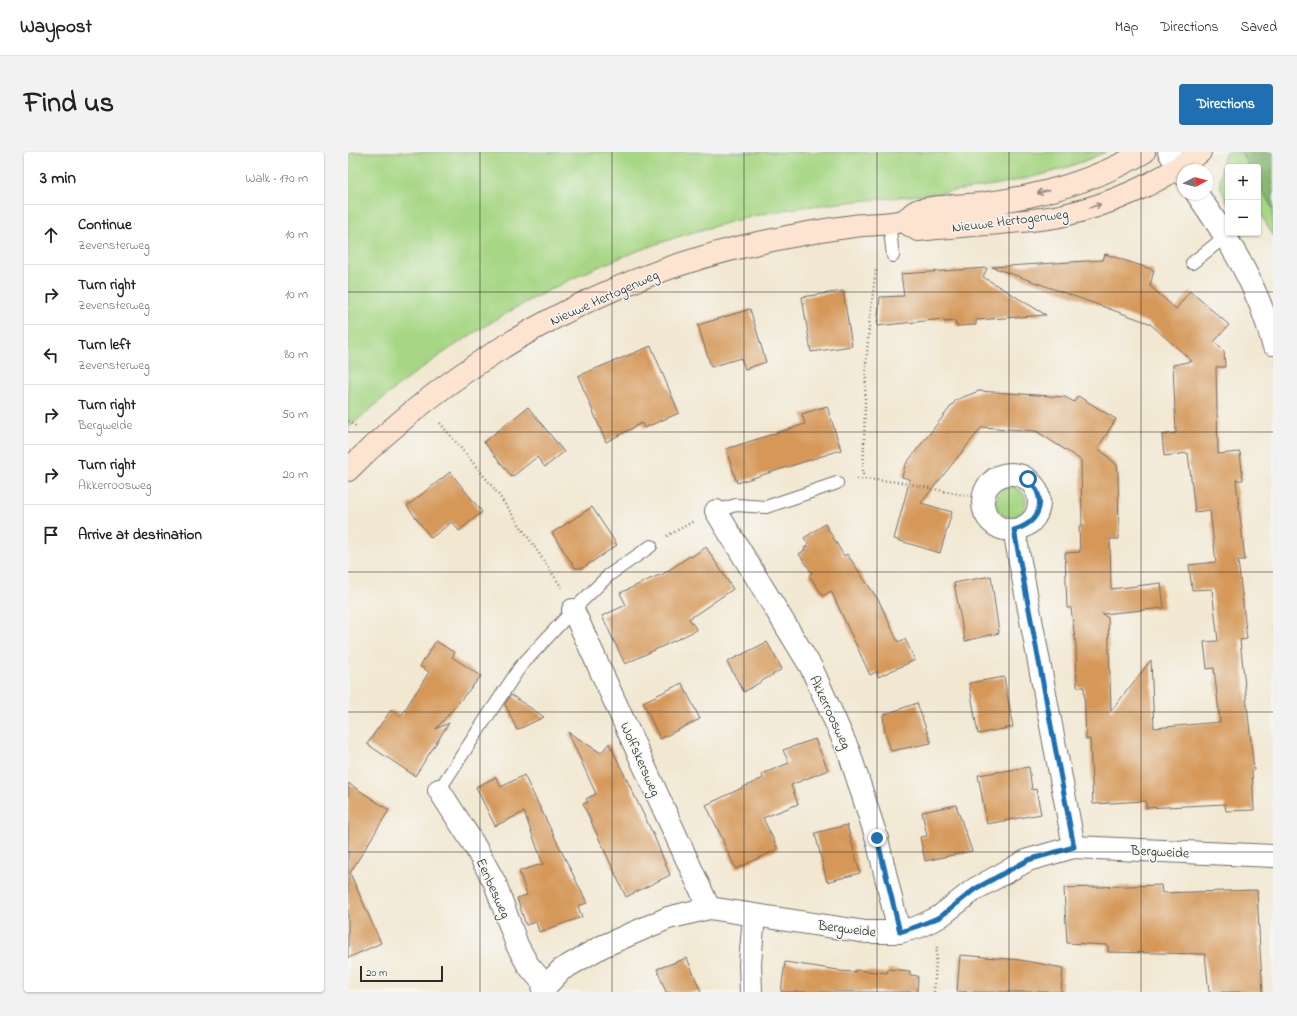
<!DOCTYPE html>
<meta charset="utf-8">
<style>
body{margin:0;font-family:"Indie Flower",sans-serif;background:#f2f2f2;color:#222}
.controls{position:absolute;right:12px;top:12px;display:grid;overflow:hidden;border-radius:4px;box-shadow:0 1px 3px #0004}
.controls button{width:36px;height:36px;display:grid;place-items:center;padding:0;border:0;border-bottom:1px solid #e0e0e0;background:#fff;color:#222;font:20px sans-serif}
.compass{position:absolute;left:829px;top:12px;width:36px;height:36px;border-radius:50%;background:#fff;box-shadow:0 1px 3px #0004;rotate:83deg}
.scale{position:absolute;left:12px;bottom:10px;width:83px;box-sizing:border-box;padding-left:4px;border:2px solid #2b2b2b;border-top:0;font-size:11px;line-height:14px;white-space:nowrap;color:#2b2b2b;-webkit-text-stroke:3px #f6f6f2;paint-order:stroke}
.stop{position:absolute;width:12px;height:12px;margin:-9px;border:3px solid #1f6fb2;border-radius:50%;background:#fff}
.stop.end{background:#1f6fb2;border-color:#fff;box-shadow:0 1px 4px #0008}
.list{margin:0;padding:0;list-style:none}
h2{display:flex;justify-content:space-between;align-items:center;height:52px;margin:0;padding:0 16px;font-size:17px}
h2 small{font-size:13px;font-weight:400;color:#767676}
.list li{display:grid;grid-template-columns:26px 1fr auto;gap:12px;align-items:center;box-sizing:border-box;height:60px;padding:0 16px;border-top:1px solid #e0e0e0}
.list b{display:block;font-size:15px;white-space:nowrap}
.list p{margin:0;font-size:13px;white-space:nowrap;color:#767676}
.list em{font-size:13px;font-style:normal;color:#767676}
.icon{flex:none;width:22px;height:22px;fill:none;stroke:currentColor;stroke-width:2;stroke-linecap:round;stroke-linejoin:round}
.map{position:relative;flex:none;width:925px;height:840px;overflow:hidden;border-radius:4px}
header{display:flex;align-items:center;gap:24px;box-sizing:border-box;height:56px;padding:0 20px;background:#fff;border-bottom:1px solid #e0e0e0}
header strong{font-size:19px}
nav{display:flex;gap:22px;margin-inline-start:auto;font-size:14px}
.intro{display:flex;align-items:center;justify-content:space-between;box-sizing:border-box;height:96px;padding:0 24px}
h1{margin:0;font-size:28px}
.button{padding:10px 18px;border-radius:4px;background:#1f6fb2;color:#fff;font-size:14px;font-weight:700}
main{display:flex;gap:24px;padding:0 24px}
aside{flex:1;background:#fff;border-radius:4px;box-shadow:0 1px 3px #0004}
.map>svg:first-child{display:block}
</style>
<header>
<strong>Waypost</strong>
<nav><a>Map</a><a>Directions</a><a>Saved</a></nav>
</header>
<div class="intro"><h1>Find us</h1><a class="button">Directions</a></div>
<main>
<aside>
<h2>3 min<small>Walk · 170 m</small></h2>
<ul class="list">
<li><svg class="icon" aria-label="ahead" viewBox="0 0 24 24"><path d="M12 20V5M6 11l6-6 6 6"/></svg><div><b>Continue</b><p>Zevensterweg</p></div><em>10 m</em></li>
<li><svg class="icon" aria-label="right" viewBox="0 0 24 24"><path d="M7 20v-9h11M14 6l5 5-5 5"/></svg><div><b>Turn right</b><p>Zevensterweg</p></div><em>10 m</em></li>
<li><svg class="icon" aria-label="left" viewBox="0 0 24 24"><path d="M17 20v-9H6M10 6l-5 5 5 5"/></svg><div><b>Turn left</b><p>Zevensterweg</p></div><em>80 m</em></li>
<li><svg class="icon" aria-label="right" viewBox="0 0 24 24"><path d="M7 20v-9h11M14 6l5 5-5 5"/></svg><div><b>Turn right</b><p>Bergweide</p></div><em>50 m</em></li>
<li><svg class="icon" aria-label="right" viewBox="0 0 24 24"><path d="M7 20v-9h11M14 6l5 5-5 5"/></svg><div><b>Turn right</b><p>Akkerroosweg</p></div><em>20 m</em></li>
<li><svg class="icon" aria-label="arrive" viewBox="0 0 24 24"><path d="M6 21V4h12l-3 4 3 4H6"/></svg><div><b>Arrive at destination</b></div></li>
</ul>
</aside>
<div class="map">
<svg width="925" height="840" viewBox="0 0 925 840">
<rect width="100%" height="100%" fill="#f6f6f2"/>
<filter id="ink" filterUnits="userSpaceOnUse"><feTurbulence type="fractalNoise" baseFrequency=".025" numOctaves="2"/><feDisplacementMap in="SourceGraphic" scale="8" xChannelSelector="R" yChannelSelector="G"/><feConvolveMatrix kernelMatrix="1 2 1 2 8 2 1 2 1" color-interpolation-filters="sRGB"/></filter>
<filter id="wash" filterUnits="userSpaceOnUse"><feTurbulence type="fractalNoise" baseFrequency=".012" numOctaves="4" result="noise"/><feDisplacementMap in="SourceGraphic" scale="16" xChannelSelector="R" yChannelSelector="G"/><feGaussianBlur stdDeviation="0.9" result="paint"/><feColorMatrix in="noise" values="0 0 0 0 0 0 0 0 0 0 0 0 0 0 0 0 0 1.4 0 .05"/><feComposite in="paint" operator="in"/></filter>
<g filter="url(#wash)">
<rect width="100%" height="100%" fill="#f2e8d2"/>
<path fill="#a7d785" stroke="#698158" d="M0,0H758C663,44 545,42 442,57C410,62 378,71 346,80C245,110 156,157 71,218C46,236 23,257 0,276V281Z
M880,0H893L901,15H880V52C869,33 871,22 877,2Z
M910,32L925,57V84L910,57Z
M648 350a15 15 0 1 1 30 0a15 15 0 1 1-30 0Z"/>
<path fill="#85b872" stroke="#58724e" d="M893,0H925V57L910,32V15H901Z"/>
<g id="blocks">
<path fill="#d59859" d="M757,102L806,118L802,134L828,157L842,139L881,173L866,190L876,199L877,215H868L870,302L892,300L895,328H888L897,408H890L899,487L892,488L906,618L904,619L906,658L878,659L877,652L798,656V649L745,652L742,587H738L736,535H729L728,494L723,456H719L717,401L732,400L731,374H734L733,308L688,279L634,275L573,351L604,360L592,401L546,387L562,327L554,325L557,313L608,248L631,239L717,245L726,250L730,244L768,267L750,296L769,313L770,321L771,387H762L763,437L813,431L816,456L754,462L760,466L763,559L803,508L806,576L872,570L866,516L859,517L856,490L870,489L864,437L844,438L841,413L868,410L862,358L847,360L840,301L816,304L814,283L828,281L825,213L844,209L801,171L644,115L755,108Z
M639,116L635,125L698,163L628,168V173L608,174L607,169L596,170V167L529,174L532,145L556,144L553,122Z
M495,139L504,194L463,200L454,145Z
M402,157L418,210L397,217L393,206L363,215L350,173Z
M303,194L331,261L296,276L294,271L258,290L230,224Z
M479,254L493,298L389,331L378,297L457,272L454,262Z
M180,255L216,300L197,315L189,305L164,325L136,290Z
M102,320L134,360L111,379L104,370L83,386L59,354Z
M244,355L269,393L235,416H227L204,381Z
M477,372L496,404L499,402L531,449L550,490L557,487L567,508L530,525L529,519L522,523L483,439L475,444L461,423L464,421L451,402L457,398L456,396L461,393L456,386Z
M358,395L385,437L341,467L349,478L277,512L254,464L278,453L272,441L311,423L312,424L342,404L343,405Z
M643,424L651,481L617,489L606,431Z
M88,489L107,501L104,505L133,524L88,577L101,571L67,624L19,592L43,558L53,564L81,520L72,514Z
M419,490L434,517L396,540L379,510Z
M656,525L665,575L630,582L621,531Z
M334,531L352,567L312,587L295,550Z
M163,543L196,565L169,578L157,552Z
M569,551L583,591L543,599L537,581L535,563Z
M220,580L253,601L261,591L306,684L322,723L278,745L235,652L240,650L238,647L248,642Z
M467,587L480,618L443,633L450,652L415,666L430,697L388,717L375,690H376L358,653L415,626L414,622L441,611L435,598Z
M681,615L684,638L688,637L693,662L639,672L630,623Z
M176,623L239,751L230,754L234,765L191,780L188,770L178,773L169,746L179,743L171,719L195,712L176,660L147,674L128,635L148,625L153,635Z
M0,631L41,658L2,721L33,791L0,806Z
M608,653L624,699L577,709L572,685L579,684L574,660Z
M499,673L512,721L479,730L467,681Z
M813,733L814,741L909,738L912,798L915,840H861L857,802L760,800V793L719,791L716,736Z
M612,803L672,808L715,816L713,840H625L609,839Z
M339,806L353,840H318L309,817Z
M437,810L490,818L491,819L507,820V818L539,821L540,817L562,819V823L570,824L569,840H433Z"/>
</g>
</g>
<g filter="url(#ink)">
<use href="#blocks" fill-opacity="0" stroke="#716d65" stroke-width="1"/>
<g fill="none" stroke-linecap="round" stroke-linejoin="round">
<defs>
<path id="service" d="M541,70L545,104
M844,111L878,84
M368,359L388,353L418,355L489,331
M91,638L172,515L225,458L261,423L303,394"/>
<path id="minor" d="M821,0L835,22
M849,42C882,89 911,136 925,192
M635 350a28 28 0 1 1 56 0a28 28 0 1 1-56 0Z
M368,359L463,515L501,600L529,687L551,780
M666,378L726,695
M225,458L361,756
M91,638L125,691L147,731L169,793L180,813L198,834
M195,840L198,834L213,818L253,795L320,766L361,756L518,780H551L570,775L591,765L627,737L680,708L726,695L925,704
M403,840L402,812L406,763"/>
<path id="secondary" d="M555,69L570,78C597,75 624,73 652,71C672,69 692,68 712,64C762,53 812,31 852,0
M0,318C112,206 255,125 410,91C442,84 474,78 506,74C520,72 540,73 554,69C561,67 565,59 572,58C592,54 613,54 633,52C689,45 747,29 796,0"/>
</defs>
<use href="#service" stroke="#716d65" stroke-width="14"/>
<use href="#minor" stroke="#716d65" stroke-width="24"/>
<use href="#secondary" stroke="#716d65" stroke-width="24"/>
<path stroke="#716d65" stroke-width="2.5" stroke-dasharray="1 3" stroke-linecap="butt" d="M0,269L9,275
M92,271L145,335L180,385L214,436
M515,327L518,214L521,174L528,116
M509,328L515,327L552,330L635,347
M319,384L346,369
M586,840L589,795"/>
<use href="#service" stroke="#fff" stroke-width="12"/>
<use href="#minor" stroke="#fff" stroke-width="22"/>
<use href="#secondary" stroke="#fde4d1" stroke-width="22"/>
</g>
<defs><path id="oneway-shaft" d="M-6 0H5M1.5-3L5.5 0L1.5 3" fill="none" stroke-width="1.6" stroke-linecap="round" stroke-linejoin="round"/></defs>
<g stroke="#94887e">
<use href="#oneway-shaft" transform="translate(695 40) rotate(166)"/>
<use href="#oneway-shaft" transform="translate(747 54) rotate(-18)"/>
</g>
</g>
<g fill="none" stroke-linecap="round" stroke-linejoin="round" filter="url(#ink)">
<path stroke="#1f6fb2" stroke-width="5" d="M529,686L552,780L570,774L592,765L627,737L680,708L726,695L666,378C693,370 700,347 680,327"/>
</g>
<path fill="none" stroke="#2b2b2b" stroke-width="1" stroke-opacity="0.55" d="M132,0V840M264,0V840M396,0V840M529,0V840M661,0V840M793,0V840M0,140H925M0,280H925M0,420H925M0,560H925M0,700H925"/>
<g text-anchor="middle" stroke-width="3" stroke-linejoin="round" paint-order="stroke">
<g font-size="14" fill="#2b2b2b" stroke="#f6f6f2">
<text transform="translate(662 68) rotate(-7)" y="5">Nieuwe Hertogenweg</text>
<text transform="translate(256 145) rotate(-24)" y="5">Nieuwe Hertogenweg</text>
<text transform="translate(483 560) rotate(65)" y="5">Akkerroosweg</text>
<text transform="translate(293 607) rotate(66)" y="5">Wolfskersweg</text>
<text transform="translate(812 699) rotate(3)" y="5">Bergweide</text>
<text transform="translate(146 736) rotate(66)" y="5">Eenbesweg</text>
<text transform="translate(499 776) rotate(7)" y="5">Bergweide</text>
</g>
</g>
</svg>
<div class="controls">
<button>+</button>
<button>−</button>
</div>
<svg class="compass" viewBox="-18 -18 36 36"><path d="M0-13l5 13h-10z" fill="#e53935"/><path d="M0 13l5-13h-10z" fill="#767676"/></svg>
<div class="scale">20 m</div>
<div class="stop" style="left:680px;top:327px"></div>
<div class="stop end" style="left:529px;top:686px"></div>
</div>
</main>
